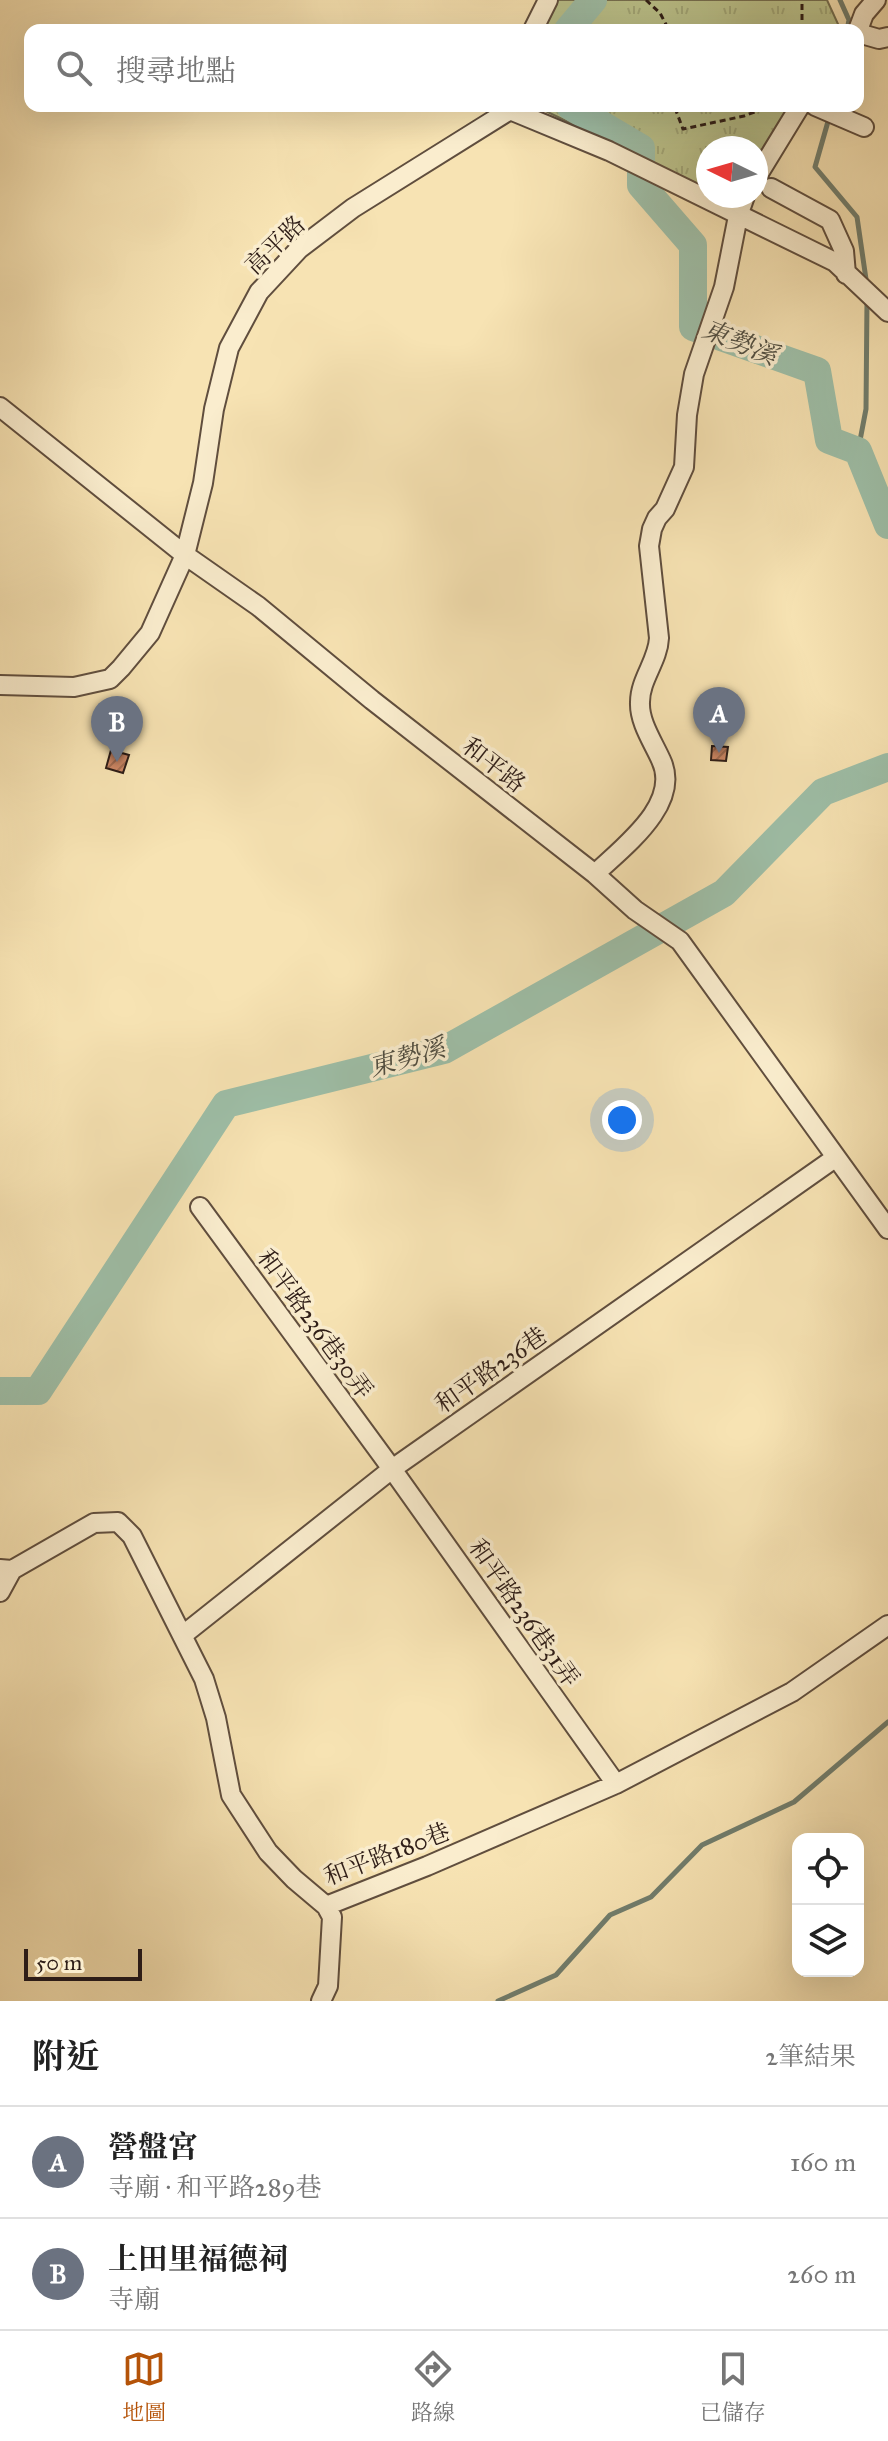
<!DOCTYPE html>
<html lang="zh-TW">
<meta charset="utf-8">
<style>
body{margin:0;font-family:"IM FELL Great Primer","Noto Serif TC",serif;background:#f6f6f6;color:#222}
.controls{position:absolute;right:24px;bottom:24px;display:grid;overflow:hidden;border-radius:16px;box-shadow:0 8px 32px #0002}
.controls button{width:72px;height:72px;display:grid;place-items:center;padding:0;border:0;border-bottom:2px solid #e0e0e0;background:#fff;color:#222;font:40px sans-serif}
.compass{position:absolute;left:696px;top:136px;width:72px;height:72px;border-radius:50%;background:#fff;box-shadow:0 8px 32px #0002;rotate:275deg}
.scale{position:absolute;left:24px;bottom:20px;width:118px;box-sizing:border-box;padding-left:8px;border:4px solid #2e1d17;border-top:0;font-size:22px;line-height:28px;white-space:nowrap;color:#2e1d17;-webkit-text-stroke:6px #faedce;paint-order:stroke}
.you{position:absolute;left:622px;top:1120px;width:28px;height:28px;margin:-20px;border:6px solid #fff;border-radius:50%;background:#1a73e8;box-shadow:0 0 0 12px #1a73e833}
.badge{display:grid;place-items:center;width:52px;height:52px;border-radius:50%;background:#b45309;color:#fff;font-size:26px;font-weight:700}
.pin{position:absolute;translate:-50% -66px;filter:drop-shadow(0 2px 4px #0008)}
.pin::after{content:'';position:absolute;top:42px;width:28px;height:24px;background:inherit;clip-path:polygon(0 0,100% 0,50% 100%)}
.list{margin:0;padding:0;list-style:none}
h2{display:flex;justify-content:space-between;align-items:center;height:104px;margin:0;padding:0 32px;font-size:34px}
h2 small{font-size:26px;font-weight:400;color:#767676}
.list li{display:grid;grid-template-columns:52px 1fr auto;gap:24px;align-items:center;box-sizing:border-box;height:112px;padding:0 32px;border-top:2px solid #e0e0e0}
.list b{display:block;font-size:30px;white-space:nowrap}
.list p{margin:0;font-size:26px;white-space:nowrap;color:#767676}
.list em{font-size:26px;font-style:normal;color:#767676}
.icon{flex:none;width:44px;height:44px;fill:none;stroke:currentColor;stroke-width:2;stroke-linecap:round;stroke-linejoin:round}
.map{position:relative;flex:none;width:888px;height:2001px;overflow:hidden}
.search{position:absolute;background:#fff;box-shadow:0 8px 32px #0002;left:24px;right:24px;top:24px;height:88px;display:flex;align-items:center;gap:20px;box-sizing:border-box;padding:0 28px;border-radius:16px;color:#767676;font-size:30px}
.sheet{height:328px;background:#fff}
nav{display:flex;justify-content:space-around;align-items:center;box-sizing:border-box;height:112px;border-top:2px solid #e0e0e0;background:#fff;font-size:22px;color:#767676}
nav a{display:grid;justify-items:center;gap:4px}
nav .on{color:#b45309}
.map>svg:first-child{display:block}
</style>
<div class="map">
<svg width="888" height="2001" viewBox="0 0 888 2001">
<defs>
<pattern id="park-tufts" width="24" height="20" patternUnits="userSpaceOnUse" patternTransform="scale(2)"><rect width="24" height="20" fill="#bcc48d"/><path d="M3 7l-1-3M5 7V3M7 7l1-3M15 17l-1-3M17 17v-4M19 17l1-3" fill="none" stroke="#a2a879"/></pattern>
<pattern id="building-hatch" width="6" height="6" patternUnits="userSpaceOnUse" patternTransform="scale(2)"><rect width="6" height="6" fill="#cf8865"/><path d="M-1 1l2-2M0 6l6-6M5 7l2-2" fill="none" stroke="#a86f52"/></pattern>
</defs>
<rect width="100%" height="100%" fill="#f7e3b3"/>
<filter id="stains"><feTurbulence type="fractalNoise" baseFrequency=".0025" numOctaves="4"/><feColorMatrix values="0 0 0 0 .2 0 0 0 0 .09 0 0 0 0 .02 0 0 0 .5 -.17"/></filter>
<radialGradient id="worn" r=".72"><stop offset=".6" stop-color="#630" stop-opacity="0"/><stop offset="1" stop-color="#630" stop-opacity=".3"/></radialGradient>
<path fill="url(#park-tufts)" stroke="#757052" stroke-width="2" d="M556,0H827L838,24L835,30H539Z
M535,106H790L756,165V148H708V189Z"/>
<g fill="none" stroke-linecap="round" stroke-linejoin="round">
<path stroke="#717e6e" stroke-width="5" d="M840,0L849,20L847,30
M829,118L815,167L857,217L867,286
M858,451L866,409L867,300
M498,2001L556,1975L610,1915L651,1897L702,1845L794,1802L888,1722"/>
<path stroke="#9ebfa8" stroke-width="28" d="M568,30L593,0
M570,106L641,148V185L693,245V327L817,371L829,440L858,451L888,525
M0,1391H38L226,1104L444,1050L724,893L823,792L888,767"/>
</g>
<path fill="url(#building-hatch)" stroke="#2e1d17" stroke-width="2" d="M712,746L728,747L726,761L711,760Z
M111,750L129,755L123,773L106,768Z"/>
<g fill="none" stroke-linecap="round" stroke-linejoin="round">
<defs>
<path id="minor" d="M533,30L548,0
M858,30L864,14L876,0
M858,33L879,39L888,37
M815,106L864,127
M510,110L609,151L835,262L888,312
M756,178L800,106
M771,188L830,220L844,251L846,274
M0,407L185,555L258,606L372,700L595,874L635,910L680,941L888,1229
M0,685L74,687L110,679L121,668L150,633L185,555L203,483L214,409L229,348L259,292L299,249L353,208L510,110
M595,874C623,847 682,804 661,760C653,742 639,722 640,702C640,679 658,661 659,638L649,546L652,529L657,518L665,509L684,467L687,415L694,374L724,287L738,216L745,196
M200,1207L392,1469L616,1784
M0,1569L12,1570L94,1523L118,1522L132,1536L204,1679L216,1718L231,1795L268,1852L294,1879L326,1906L332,1917L328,1986L321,2001
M0,1592L12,1570
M183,1635L392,1469L835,1158
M326,1906L427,1866L616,1784L792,1692L888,1625"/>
</defs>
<use href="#minor" stroke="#604e3e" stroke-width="22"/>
<path stroke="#2e1d17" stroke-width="3" stroke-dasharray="6 4" stroke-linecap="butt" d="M646,0L660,13L669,30
M802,30V0
M654,106L666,109L679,106
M675,108L683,129L744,116L771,106"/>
<use href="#minor" stroke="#faedce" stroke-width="18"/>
</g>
<g text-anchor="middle" stroke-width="7" stroke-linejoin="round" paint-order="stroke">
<g font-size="24" fill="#2e1d17" stroke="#faedce">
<text transform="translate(275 245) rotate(-44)" y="8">高平路</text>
<text transform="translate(494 765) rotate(38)" y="8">和平路</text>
<text transform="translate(315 1324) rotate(54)" y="8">和平路236巷30弄</text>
<text transform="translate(491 1370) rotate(-35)" y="8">和平路236巷</text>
<text transform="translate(524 1613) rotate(55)" y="8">和平路236巷31弄</text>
<text transform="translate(387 1854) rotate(-21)" y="8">和平路180巷</text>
</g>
<g font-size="26" font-style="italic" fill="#504e42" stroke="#faedce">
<text transform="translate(740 342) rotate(22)" y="9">東勢溪</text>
<text transform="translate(407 1057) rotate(-16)" y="9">東勢溪</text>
</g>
</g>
<rect width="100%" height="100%" filter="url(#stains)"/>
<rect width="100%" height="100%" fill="url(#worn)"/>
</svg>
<div class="controls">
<button><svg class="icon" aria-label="locate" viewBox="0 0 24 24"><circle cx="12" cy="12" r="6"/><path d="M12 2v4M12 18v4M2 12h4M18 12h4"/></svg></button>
<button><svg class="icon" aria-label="layers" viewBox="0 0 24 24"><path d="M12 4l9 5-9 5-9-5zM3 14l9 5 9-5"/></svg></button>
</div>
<svg class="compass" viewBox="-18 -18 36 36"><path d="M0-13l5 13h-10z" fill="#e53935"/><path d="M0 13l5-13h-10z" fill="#767676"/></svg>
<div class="scale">50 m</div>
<div class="you"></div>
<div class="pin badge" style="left:719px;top:753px;background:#6b7280">A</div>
<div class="pin badge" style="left:117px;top:762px;background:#6b7280">B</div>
<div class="search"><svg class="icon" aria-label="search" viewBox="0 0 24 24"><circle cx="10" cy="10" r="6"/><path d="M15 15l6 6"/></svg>搜尋地點</div>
</div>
<section class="sheet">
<h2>附近<small>2筆結果</small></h2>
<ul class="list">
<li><span class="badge" style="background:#6b7280">A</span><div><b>營盤宮</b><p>寺廟 · 和平路289巷</p></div><em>160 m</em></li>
<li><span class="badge" style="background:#6b7280">B</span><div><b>上田里福德祠</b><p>寺廟</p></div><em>260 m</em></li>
</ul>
</section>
<nav>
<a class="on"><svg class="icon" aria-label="map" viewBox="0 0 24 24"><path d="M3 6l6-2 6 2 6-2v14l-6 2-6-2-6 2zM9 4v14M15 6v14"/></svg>地圖</a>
<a><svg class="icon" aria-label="directions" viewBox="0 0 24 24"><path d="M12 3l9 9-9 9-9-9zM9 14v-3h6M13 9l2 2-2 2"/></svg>路線</a>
<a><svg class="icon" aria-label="saved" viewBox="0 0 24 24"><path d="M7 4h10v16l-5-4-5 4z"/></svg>已儲存</a>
</nav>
